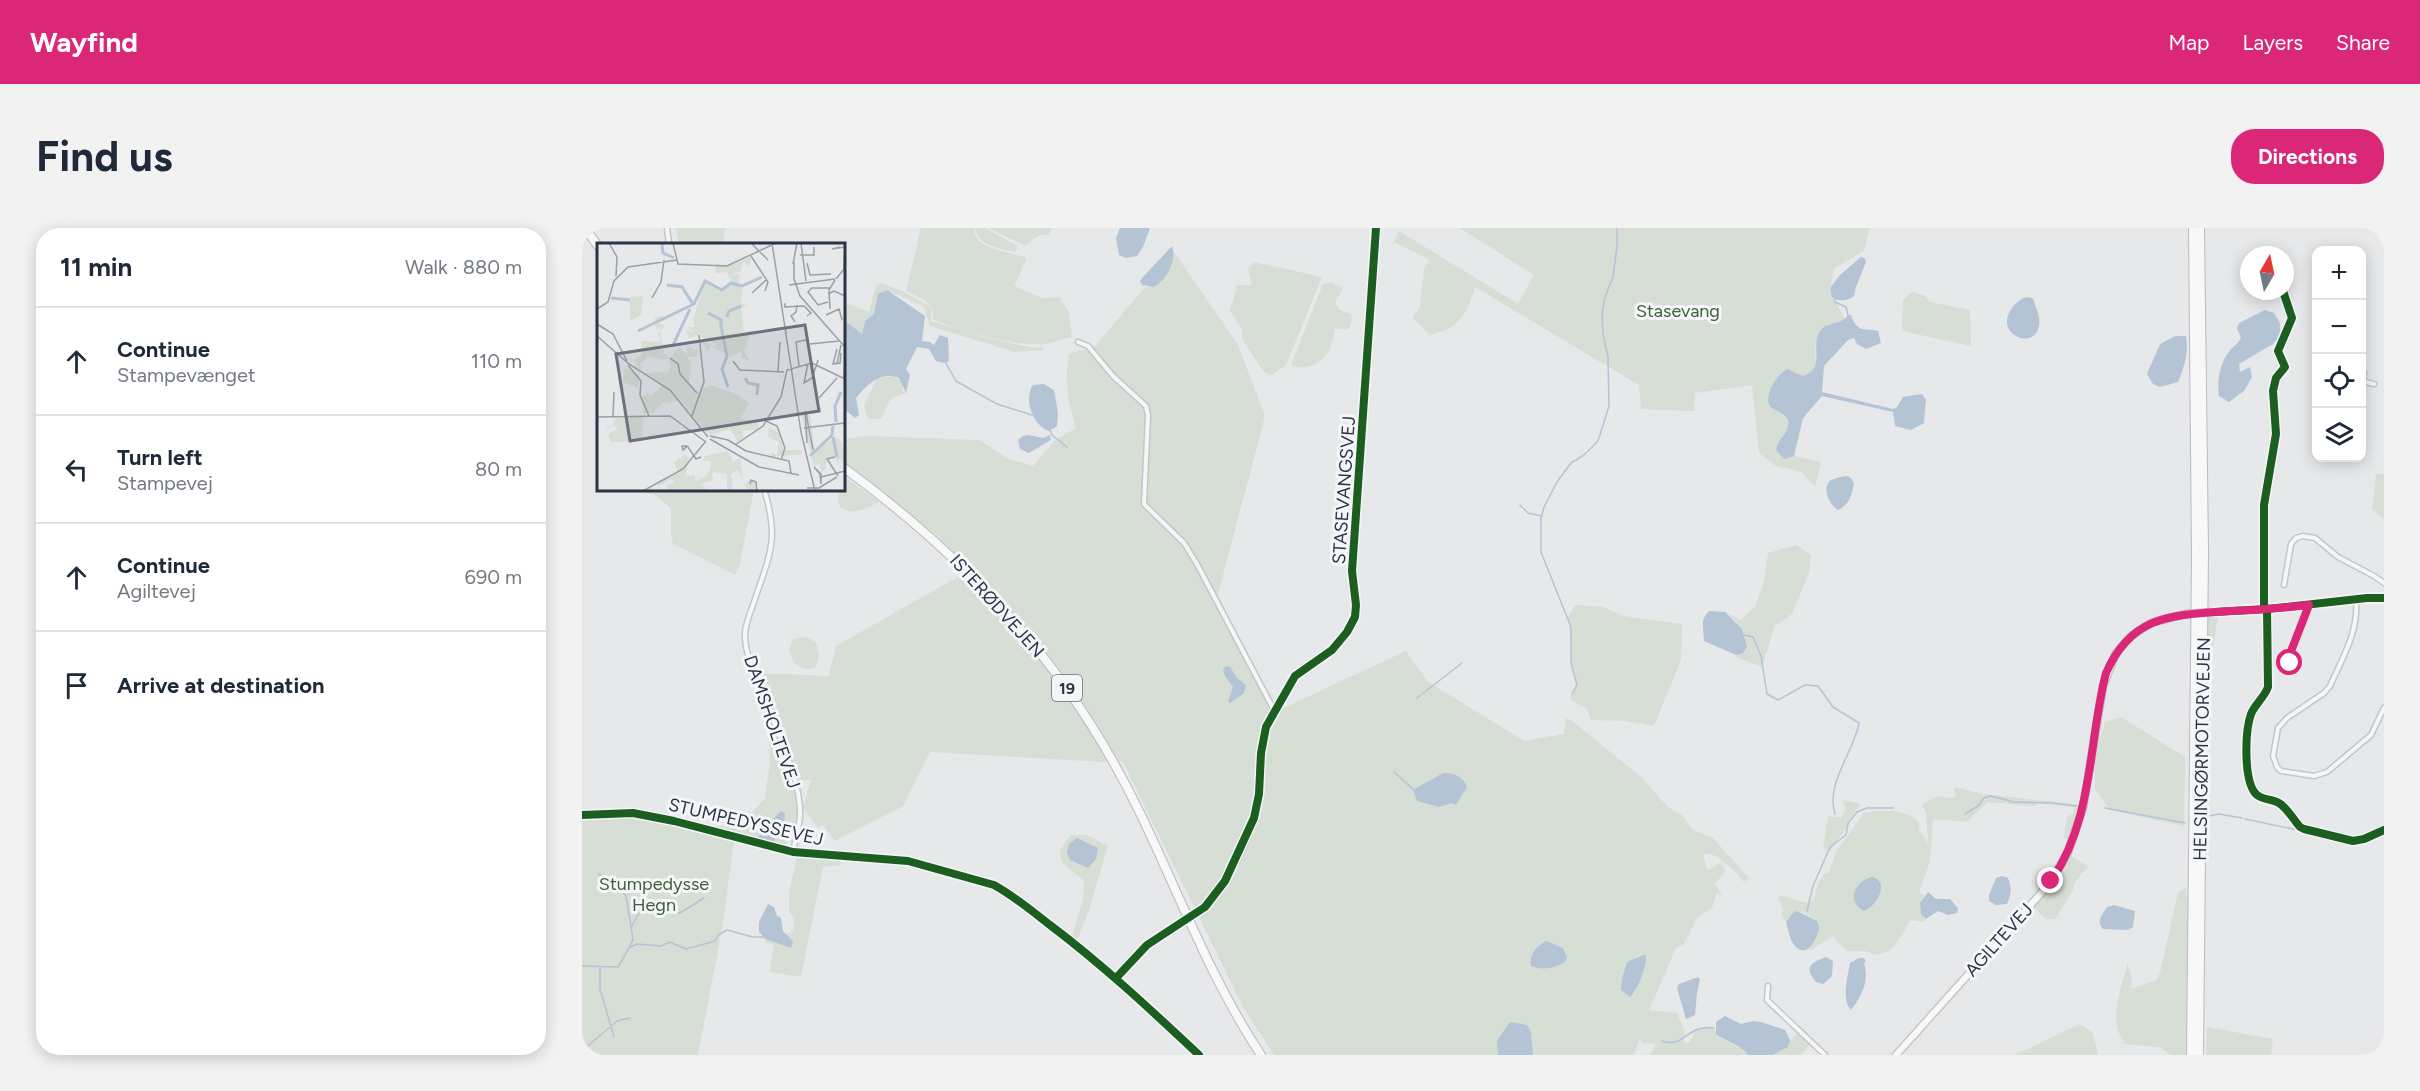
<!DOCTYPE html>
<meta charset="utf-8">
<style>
body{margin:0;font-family:Figtree,sans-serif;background:#f2f2f3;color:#1f2937}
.controls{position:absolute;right:18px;top:18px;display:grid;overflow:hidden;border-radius:12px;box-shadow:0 3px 15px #0003}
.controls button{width:54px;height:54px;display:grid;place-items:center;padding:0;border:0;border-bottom:2px solid #e0e1e3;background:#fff;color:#1f2937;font:30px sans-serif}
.compass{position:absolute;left:1658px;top:18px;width:54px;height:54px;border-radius:50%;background:#fff;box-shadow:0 3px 15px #0003;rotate:9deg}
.stop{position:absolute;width:18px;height:18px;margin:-14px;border:4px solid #db2777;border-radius:50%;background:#fff}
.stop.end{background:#db2777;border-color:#fff;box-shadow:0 2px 6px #0008}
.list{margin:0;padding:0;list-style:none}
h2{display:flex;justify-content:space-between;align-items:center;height:78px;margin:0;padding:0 24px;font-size:26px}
h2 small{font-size:20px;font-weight:400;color:#747a83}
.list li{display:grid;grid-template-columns:39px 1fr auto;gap:18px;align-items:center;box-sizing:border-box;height:108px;padding:0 24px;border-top:2px solid #e0e1e3}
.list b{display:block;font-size:22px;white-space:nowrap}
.list p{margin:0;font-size:20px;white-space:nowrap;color:#747a83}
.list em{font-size:20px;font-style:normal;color:#747a83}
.icon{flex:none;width:33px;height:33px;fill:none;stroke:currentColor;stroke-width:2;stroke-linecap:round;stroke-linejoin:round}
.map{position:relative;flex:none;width:1802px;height:827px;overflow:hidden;border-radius:24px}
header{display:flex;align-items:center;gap:36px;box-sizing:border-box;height:84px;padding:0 30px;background:#db2777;color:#fff}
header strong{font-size:28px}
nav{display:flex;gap:33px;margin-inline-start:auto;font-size:21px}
.intro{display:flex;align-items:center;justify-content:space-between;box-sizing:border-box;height:144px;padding:0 36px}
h1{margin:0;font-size:42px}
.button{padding:15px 27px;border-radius:24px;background:#db2777;color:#fff;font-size:21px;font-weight:700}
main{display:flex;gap:36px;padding:0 36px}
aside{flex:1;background:#fff;border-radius:24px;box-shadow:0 3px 15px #0003}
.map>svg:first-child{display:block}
</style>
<header>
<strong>Wayfind</strong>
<nav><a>Map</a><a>Layers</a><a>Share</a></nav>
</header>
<div class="intro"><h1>Find us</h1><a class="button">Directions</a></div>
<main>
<aside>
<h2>11 min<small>Walk · 880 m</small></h2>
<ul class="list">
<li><svg class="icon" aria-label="ahead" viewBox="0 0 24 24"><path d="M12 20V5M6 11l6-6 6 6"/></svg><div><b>Continue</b><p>Stampevænget</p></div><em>110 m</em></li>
<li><svg class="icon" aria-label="left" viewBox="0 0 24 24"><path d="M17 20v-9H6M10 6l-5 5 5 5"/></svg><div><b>Turn left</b><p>Stampevej</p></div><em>80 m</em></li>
<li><svg class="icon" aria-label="ahead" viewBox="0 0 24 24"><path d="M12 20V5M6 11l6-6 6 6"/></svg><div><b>Continue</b><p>Agiltevej</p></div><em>690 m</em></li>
<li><svg class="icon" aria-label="arrive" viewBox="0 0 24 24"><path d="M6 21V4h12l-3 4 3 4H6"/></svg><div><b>Arrive at destination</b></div></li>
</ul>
</aside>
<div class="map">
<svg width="1802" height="827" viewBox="0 0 1802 827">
<rect width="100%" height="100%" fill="#e6e8ea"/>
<path fill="#d6ded6" d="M94,0H143L141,15L97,16Z
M339,0H392C390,22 430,24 445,30L432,58L460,70L478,69L487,85L490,109C481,111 471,115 462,116C436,119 375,103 351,91C353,73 339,71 324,63Z
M393,0H403L436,18L433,24C419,21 396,18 393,0Z
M406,0H469L467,7C456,6 451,11 444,18Z
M878,0H1287L1282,23L1252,40L1248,63L1263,92L1246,96C1243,100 1237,106 1235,112C1229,125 1242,142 1221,148L1207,142C1199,152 1184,164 1188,178C1192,181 1197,183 1201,186C1215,197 1195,211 1194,222L1202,231L1212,228L1239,234L1233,258L1220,244L1194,238L1177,225L1170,157L1113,165L1112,183L1059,181L1057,157L893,59C885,86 878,100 848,107L830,90L838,79L842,41L848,32L812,14L817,3L936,76L952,47Z
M592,24L656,117L683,188L635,370L693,484L824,423L845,453L942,513L982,506L984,490L989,492L1058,548L1086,579L1100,587L1111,602L1131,610L1167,650L1162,654C1153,644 1136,623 1121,626L1125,640L1127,642L1138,635L1144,642L1133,656L1140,667L1134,666L1130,680L1116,689L1101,717L1094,720L1067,782L1095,785L1103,804L1101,814L1108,815L1113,801L1123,799L1132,800C1137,815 1157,815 1166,827H1068L1074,816L1063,815L1062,817L1058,810L1052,827H692L661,779L540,532L538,534L536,532L523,534L348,524L321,578L253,613L241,597L236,600L221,579L229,552H217L175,445L247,448L254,418L388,342L356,309L261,233V211L283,208L397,212L425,230L451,238L472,213L494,200C486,171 482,157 487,126L513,118L564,58L568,59L585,45Z
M672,34L740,49L704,137L690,147L685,146L679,140L660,111V101L648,83L655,57H670L666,41Z
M749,54L761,60L753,75L758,82L769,86L770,92L767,101H752C753,125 733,146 709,137L741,56Z
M300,55L322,64L349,79V93L405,110L451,120L459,119L462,122L433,124L348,98L342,79L305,62L296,67L292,87L281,107L261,91V74L287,84L294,57Z
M1330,64L1342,67L1348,74L1388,82L1389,118L1320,103L1321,72Z
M312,148L320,153L321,163L324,165L309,170L299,191H286L282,177L294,153V150Z
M1794,246H1802V291L1790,281Z
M262,248L297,274C285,280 271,288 259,280L256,274L257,261H261Z
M47,261H172L158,336L153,347L91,316L89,307V280L73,267Z
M1214,317L1229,327L1227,345L1210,386L1192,399L1180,439L1156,430L1154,427L1160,426L1155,395L1143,384L1158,392L1173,379L1182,354L1186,325Z
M993,377L1021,379L1042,388L1100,396L1099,432L1072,498L1043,493L1009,492L1005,481L988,471L995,456L989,435L990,420L986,389Z
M1636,388L1625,459L1624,389Z
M225,409L234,414L237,428L233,440C218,444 210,436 207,421L211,411Z
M1539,489L1603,529L1602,598L1528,582L1513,561L1512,529L1523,494Z
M186,497L191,508L193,506L208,548L216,579L211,613H206L203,618L191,614L202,598L194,586L181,600L176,610L121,597L153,599L154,602H165L166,588L183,571L188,533Z
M1372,559L1402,566L1498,577L1487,611L1482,610L1485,589L1492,585L1491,579L1455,575L1453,578L1406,574L1384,594L1351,591L1348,633L1337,665L1343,667L1338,675L1343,694L1329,692L1313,717L1305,724L1293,727L1283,723H1264L1251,708L1229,722L1219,721L1226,720L1235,693L1220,683L1207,690L1204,694L1199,686L1202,682L1196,671L1198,667L1225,675L1232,672L1236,656L1242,646L1247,645L1254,624L1282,585C1299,581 1324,581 1337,594V602L1346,615L1344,584L1340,576L1356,568L1368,570L1374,568Z
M1260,572L1279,576L1266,593L1268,595C1263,603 1250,618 1249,623L1241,621L1246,588L1259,590L1264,581Z
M37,587L57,589L152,611L141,696L116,827H0V590Z
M489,607H504L526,618L507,682L495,712L490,708L501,671L502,653C484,636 466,632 489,607Z
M215,628L258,631L259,637L241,639L219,749L188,744L192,716L184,715L183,711L202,717L211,713L204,706L211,703L212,689L207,684V666Z
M1491,629L1506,638L1491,657L1492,661L1475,688L1472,691H1464L1451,679C1458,670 1485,631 1491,629Z
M1604,659L1607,682L1605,827H1589L1578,819L1542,816C1541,809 1538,808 1536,803C1530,781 1541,755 1546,734L1547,744L1550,748L1549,761L1574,752L1578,745L1596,665Z
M1498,796L1511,805L1516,827H1433Z
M1625,799L1691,811L1689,827H1624Z
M1218,803L1229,815L1219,827H1191L1206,819L1208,812Z"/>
<path fill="#b4c4d5" d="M538,0H568L561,19L555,28L544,30L537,27L534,10Z
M590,18C595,32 585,53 571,59L560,57L558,53L560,50Z
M1279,29L1283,30L1284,34L1274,59L1272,68C1266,73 1257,74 1250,69L1248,60L1258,47Z
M305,62L343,88L340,113L348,114L352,117L358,107L366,110L367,133L362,135L354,133L347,121L335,119L324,141L328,147L324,165L317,150C298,143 286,156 274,170L277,187L273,190L261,180V91L280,106L283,93L292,86L296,66Z
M1444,69L1451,70C1453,78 1459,89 1457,98C1452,122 1416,108 1427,85C1430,78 1437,72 1444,69Z
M1683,82L1692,85L1698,95V108L1691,116L1657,136L1658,144L1668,139L1670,149L1662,163L1647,174L1637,168C1635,154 1637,138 1646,125C1650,119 1655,117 1659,110L1655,100L1657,95Z
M1266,87H1269C1276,106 1280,99 1296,103L1299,115L1284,121L1275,116L1272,110L1266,112L1242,138L1240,164L1311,181L1315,179L1321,169L1340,166L1344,172L1342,195L1329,202L1313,198L1311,184L1240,168L1221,190L1212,228L1202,231L1194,222C1195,212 1205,207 1206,197C1208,185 1194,185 1188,178C1181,167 1196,146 1205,141L1221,148C1244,141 1228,118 1238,103C1246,92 1259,98 1266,87Z
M1593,108H1604C1607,125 1602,139 1596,154L1578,159L1571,156L1565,146L1578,116Z
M462,156L472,162L476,185L475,198L467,203C451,198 441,171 451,157Z
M447,207L461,210L468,207L469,212L447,225L438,221L436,212L441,208Z
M1264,248L1268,249L1272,255C1270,267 1267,277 1256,282C1247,276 1239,260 1249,252C1253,250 1259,249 1264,248Z
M1128,383L1143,384L1160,401L1165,419L1160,426L1154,427L1122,413C1122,402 1117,390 1128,383Z
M644,438L648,439L655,450L664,457L662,465L648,475L646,474L651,459L643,448L641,441Z
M861,545C872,545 881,548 885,559L874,577L870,575L857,579L835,573L831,562Z
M199,583L203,585L202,598L191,614L176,610L181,600Z
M495,610L516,620L514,631L506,640L488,632L485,625L487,616Z
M1420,648L1426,650C1430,660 1429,667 1425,676L1414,677L1407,673V667L1414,650Z
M1290,649C1309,654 1294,679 1282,683C1264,674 1272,653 1290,649Z
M1346,664L1354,671H1368L1376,680L1375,685L1366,687L1356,683L1344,691L1339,686L1338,675Z
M186,676L192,679L195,688L199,690L201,703L211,713L209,720L183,711L177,704V694Z
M1532,677L1553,683L1551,699L1546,702L1521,701C1514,693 1520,687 1525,679Z
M1215,683L1235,693L1237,698C1237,707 1226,732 1213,718C1208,713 1206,701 1204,694L1211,685Z
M964,713L981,720L985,729L984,733C975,740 960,743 949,738C947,726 954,719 964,713Z
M1062,727H1064C1066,736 1055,763 1048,769L1039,762L1040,751L1045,734Z
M1244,729L1251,733L1250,748L1241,756L1234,754C1221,738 1229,735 1244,729Z
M1277,730H1282L1284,733L1282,735C1288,753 1279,769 1269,782C1259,772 1266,747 1268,735Z
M1116,749L1118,751L1115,765L1113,787L1104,791L1095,760L1097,756Z
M1143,788L1159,796L1171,793L1179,794L1203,802L1208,812L1206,819L1191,827H1166C1158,816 1145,814 1134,806V794Z
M928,794L945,797L949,804L951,827H916L915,813Z"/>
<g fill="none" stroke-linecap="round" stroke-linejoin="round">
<path stroke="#b4c4d5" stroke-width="1.5" d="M1253,71V74L1264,79L1266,87
M364,135L374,153L415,176L450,187
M468,202L470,207L485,219
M938,277L946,285L960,288
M1162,407L1171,409L1179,428L1185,466L1196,472L1223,457L1236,458L1251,479L1277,495C1272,524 1243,556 1253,586
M990,466L995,457L989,435V399L959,324V291L962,279L975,254L989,235L1002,227L1016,213L1027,178L1026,129L1021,106L1020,86L1023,69L1031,49L1035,19V0
M835,470L880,435
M812,544L832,562
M1523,580L1603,595
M1383,586L1396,578L1402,570L1409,568L1432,574L1471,575L1495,578
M1627,588L1637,586L1660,590
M1663,591L1773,614L1802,603
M16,646L34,656L44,668L51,711L47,720
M68,683L98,685L122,670
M1225,683L1231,658L1248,619L1264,607L1266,595L1275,584L1285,580H1311
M49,700L58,683H67
M68,717L79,718L88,714L104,721L133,713L136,707L145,702L171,709H182
M0,738L36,739L47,720L55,716L67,717
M18,740V763
M19,764L32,809
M1080,813C1104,821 1103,796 1132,800
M0,823L35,793L48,790"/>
<defs>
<path id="street" d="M85,0L87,16
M496,114L506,118L531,148L564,178L566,187L562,276L602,315L615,336L692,482
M1780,153L1792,156
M1780,154L1782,145
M182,261C197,310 189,324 173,371C169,384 162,397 163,410C164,428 173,446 179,462C192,496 220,553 218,588C217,600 213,612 211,624
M1702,357L1709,316L1714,310L1721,308L1733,310L1756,329L1792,348L1802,355
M1774,371C1777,403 1761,429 1748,458L1742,465L1705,490L1696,500L1691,528L1695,539L1699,543L1732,548L1745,544L1789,507L1802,480
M1682,381V277L1694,206L1691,163L1694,150L1703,139
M1706,431L1727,377
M611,688C644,663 673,606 677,565C680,537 676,510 691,484C697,473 706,455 715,446C720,442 726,439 731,436C747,425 767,409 773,389C777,375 771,357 770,343L794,0
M534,750L565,717L601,693
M1186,758L1185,772L1243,827"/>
<path id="secondary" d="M1633,384L1685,381L1785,370H1802
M0,587L51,585L92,593L211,624L326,633L412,657C432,668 450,683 468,697C521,737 569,782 617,827
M1314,827L1461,663L1485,627L1501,580L1521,458L1534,425L1549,408L1569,395L1603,386"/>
<path id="highway" d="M3,0L16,18
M261,239C392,336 488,440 559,587C598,668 629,752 679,827
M1609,827L1614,329L1611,0
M1617,827L1622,323L1618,0"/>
</defs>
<use href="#street" stroke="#c4c6c8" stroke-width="7"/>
<use href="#secondary" stroke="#c4c6c8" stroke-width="9"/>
<use href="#highway" stroke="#b8bbbf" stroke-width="10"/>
<use href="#street" stroke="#f5f6f7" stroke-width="4"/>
<use href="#secondary" stroke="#f8f8f8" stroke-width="6"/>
<use href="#highway" stroke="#f8f8f8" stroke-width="8"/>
<defs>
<path id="secondary-bridge" d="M1603,386L1633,384"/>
</defs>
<use href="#secondary-bridge" stroke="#c4c6c8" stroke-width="9" stroke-linecap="butt"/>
<use href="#secondary-bridge" stroke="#f8f8f8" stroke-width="6"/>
<defs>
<path id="cycleway" d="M1682,381V277L1694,206L1691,163L1694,150L1703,139L1696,123L1710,90L1701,63
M1685,381L1686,459C1682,470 1673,476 1669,486C1663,503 1661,555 1675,567C1681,572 1690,571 1697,575C1705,580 1712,592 1718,599L1722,601L1771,613L1782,611L1802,602
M1633,384L1685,381L1785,370H1802
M0,587L51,585L92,593L211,624L326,633L412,657C432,668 450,683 468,697C521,737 569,782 617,827
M534,750L565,717L623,679L643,653L672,590L677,566L679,525L684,499L713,448L750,422L765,404L773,389L774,377L770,343L794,0"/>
</defs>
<use href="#cycleway" stroke="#f4f6f9" stroke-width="11"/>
<use href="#cycleway" stroke="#1b5e20" stroke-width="8"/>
</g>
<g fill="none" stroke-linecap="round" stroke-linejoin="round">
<path stroke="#db2777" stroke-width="8" d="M1469,653C1512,591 1506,515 1524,445C1550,386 1591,387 1648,383C1674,382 1701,380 1727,377L1706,431L1708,435"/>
</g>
<g text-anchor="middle" stroke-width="6" stroke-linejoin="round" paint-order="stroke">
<rect fill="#f4f6f9" stroke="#676e7b" stroke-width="1.5" x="470" y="447" width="30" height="26" rx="4.5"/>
<g font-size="16" font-weight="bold" fill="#2b3445">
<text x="485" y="466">19</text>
</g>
<g font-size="18" fill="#3f6138" stroke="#f4f6f9">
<text x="1096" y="89">Stasevang</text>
<text x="72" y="662">Stumpedysse<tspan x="72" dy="21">Hegn</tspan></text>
</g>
<g font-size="18" fill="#2b3445" stroke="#f4f6f9">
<text transform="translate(762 262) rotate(-86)" y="6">STASEVANGSVEJ</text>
<text transform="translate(415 378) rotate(48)" y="6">ISTERØDVEJEN</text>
<text transform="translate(190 494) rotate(71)" y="6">DAMSHOLTEVEJ</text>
<text transform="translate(1620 521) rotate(-89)" y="6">HELSINGØRMOTORVEJEN</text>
<text transform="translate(164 594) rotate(13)" y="6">STUMPEDYSSEVEJ</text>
<text transform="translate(1417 712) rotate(-48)" y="6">AGILTEVEJ</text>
</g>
</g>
<g transform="translate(15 15)">
<rect width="248" height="248" fill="#e6e8ea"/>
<path d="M154,14L153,23L146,19L144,28L132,33L144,31L140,37L148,33L141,37L146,49L143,60L151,63L144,64L147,89L161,87L154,90L147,108L153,118L146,115L144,109L133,113L114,103L110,109L105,98L118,104L120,101L102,93L92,95L88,87L98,90L91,84H98L96,77L107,40L112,37L123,46L136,41L130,29L119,30L118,21L135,22ZM46,53L44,72L33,78V54ZM66,73L62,80L68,83L63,87L65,101L75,102H69L66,110L72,115L67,117L52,113L43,121L44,126L51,127L43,126L37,117L45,112L44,98L64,99L60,88L62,91L63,87L65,83L60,87L56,80L59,74ZM82,104L90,112V104L102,108L98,114H90L94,120L92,140L100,150L113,142L139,151L152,160L144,175L156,179L160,175L162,187H146L145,178L146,195L141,199L133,186L113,192L84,158L65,160L56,171L52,169L46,172L45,198L14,199L11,191L20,187L19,183L11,184V190L10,177L11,183H15L19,175L47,172L45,155L50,150L53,154L66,141L48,130L71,129L74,124L72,117ZM28,123L40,132L43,129L41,145L26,139ZM203,168L213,172L218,208L238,194L245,200L247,219L242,216L241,221L238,213L229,217V226L224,229L223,220L217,223ZM172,184L182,190L187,207H205L206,211L174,214L175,210L180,212L182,199L171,194ZM131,208L136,219L143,215L146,238L149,242L150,238H158L160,247H150L141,227L134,231L136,247H121L130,246V231L115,229L116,237L104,241L110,247H69L71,241H77L75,236L62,243L58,240L81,229L77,220L88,211L93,216L88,233L97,232L99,238L110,232L114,224V218H107V213Z" fill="#d6ded6"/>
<path fill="none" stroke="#b4c4d5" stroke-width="3" d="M65,1L66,10L77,15M70,42L85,44L96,61M14,55L33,57M111,70L124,77V83M130,74L132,68L144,63M124,83L130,113L125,126L131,144M41,88L97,61L108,38L125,47L134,40L145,43L165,34M76,102L93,66M148,135L151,140L161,142L160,152M239,179L238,163L244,149M236,194L240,214M213,213L235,192L236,183"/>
<path fill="none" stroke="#9ba0a8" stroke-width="1.5" d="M12,0L20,14L19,33M76,0L81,21L130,23L179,0M154,0L171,17M175,0L204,189L218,248M204,0L209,38M243,4L235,6L248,4M203,12H217V4M154,13L171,39L168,48M197,19V36L203,53L248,104M210,20L213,32L234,31M196,21L200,0M239,36L247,26L248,5M192,42L238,36M155,50L169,37M231,51L237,48L248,53M55,55L64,39L67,17M231,59L221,62L211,49L215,45H233M188,60V64L207,63L214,70L210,73M0,66L11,59L17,38L31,24L80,17M233,66L232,47L238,37M229,72L242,66L245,77M198,79L194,73L199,69L200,62M0,81L16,91L30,118M0,93L32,121L73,147L111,194M213,101L242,98M240,106L236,121L243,120L244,110M73,115L81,121L83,131L100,150M136,118L143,127L187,129M211,121L207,140L215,135L221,117M240,121L244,102M31,122L44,138L43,152L52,173M202,123L199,99L209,97M181,128L183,99M247,136L248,118M222,155L240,135M208,168L210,200M209,170L216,207M95,173L107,139L102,92M0,174L73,173L109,199M16,174L17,149M169,178L180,183L188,205L184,217M207,185L248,180M113,193L131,197L149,208L192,218L194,230M113,196L162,224L202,232M138,202L166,183L184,154L190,127L215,120L248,136M90,203L86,207L85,203H90L91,204L99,216L104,214M238,214L230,216L241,233M217,224L224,231V241L223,231ZM224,234L248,228M153,241L154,237L159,239L160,248M210,245H222L240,234M46,248L86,226L109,198"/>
<path fill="#6c737f" fill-opacity="0.15" stroke="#6c737f" stroke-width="3" d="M208,82L222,168L33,198L19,111Z"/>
<rect width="248" height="248" fill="none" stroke="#2b3445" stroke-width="3"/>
</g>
</svg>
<div class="controls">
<button>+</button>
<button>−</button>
<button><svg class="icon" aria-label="locate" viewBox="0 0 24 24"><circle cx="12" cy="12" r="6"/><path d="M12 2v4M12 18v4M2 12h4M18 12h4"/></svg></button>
<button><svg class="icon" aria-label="layers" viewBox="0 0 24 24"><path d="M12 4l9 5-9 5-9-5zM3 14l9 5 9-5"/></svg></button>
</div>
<svg class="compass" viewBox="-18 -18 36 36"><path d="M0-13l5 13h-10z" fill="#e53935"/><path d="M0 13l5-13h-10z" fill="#747a83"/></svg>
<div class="stop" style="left:1708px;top:435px"></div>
<div class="stop end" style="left:1469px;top:653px"></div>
</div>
</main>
